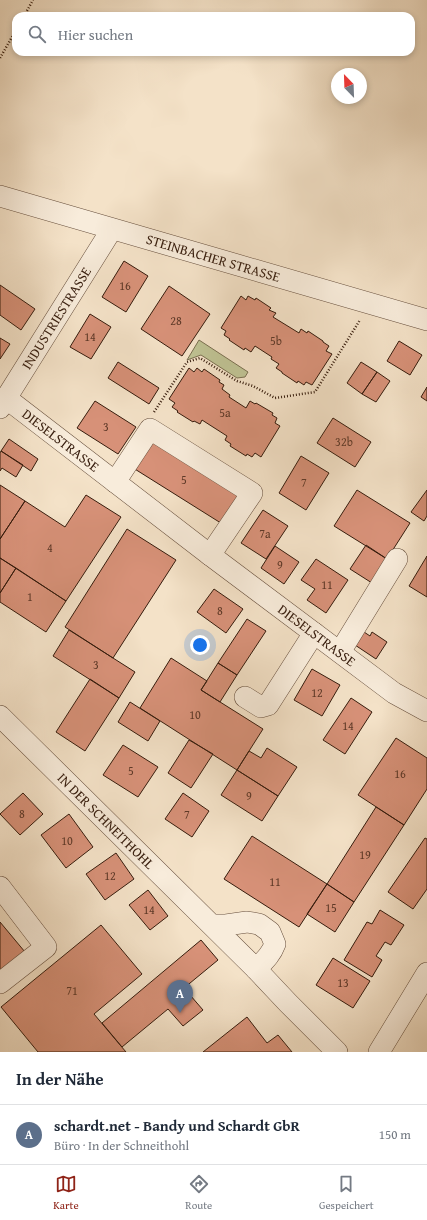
<!DOCTYPE html>
<html lang="de">
<meta charset="utf-8">
<style>
body{margin:0;font-family:"Gentium Book Plus",serif;background:#f2f2f3;color:#1f2937}
.compass{position:absolute;left:331px;top:68px;width:36px;height:36px;border-radius:50%;background:#fff;box-shadow:0 2px 6px #0003;rotate:337deg}
.you{position:absolute;left:200px;top:645px;width:14px;height:14px;margin:-10px;border:3px solid #fff;border-radius:50%;background:#1a73e8;box-shadow:0 0 0 6px #1a73e833}
.badge{display:grid;place-items:center;width:26px;height:26px;border-radius:50%;background:#8f2418;color:#fff;font-size:13px;font-weight:700}
.pin{position:absolute;translate:-50% -33px;filter:drop-shadow(0 1px 2px #0008)}
.pin::after{content:'';position:absolute;top:21px;width:14px;height:12px;background:inherit;clip-path:polygon(0 0,100% 0,50% 100%)}
.list{margin:0;padding:0;list-style:none}
h2{display:flex;justify-content:space-between;align-items:center;height:52px;margin:0;padding:0 16px;font-size:17px}
h2 small{font-size:13px;font-weight:400;color:#747a83}
.list li{display:grid;grid-template-columns:26px 1fr auto;gap:12px;align-items:center;box-sizing:border-box;height:60px;padding:0 16px;border-top:1px solid #e0e1e3}
.list b{display:block;font-size:15px;white-space:nowrap}
.list p{margin:0;font-size:13px;white-space:nowrap;color:#747a83}
.list em{font-size:13px;font-style:normal;color:#747a83}
.icon{flex:none;width:22px;height:22px;fill:none;stroke:currentColor;stroke-width:2;stroke-linecap:round;stroke-linejoin:round}
.map{position:relative;flex:none;width:427px;height:1052px;overflow:hidden}
.search{position:absolute;background:#fff;box-shadow:0 2px 6px #0003;left:12px;right:12px;top:12px;height:44px;display:flex;align-items:center;gap:10px;box-sizing:border-box;padding:0 14px;border-radius:12px;color:#747a83;font-size:15px}
.sheet{height:112px;background:#fff}
nav{display:flex;justify-content:space-around;align-items:center;box-sizing:border-box;height:56px;border-top:1px solid #e0e1e3;background:#fff;font-size:11px;color:#747a83}
nav a{display:grid;justify-items:center;gap:2px}
nav .on{color:#8f2418}
.map>svg:first-child{display:block}
</style>
<div class="map">
<svg width="427" height="1052" viewBox="0 0 427 1052">
<rect width="100%" height="100%" fill="#f4e2c8"/>
<filter id="stains"><feTurbulence type="fractalNoise" baseFrequency=".005" numOctaves="4"/><feColorMatrix values="0 0 0 0 .2 0 0 0 0 .09 0 0 0 0 .02 0 0 0 .5 -.17"/></filter>
<radialGradient id="worn" r=".72"><stop offset=".6" stop-color="#630" stop-opacity="0"/><stop offset="1" stop-color="#630" stop-opacity=".3"/></radialGradient>
<path fill="#bfc293" stroke="#7a6f50" d="M199,340L248,372L245,377L237,378L201,355L187,360Z"/>
<path fill="#d79178" stroke="#361c0d" d="M124,261L148,276L126,312L102,297Z
M0,285L35,309L21,330L0,315Z
M169,286L210,314L182,356L141,329Z
M241,296L246,300L248,296L255,300L256,298L271,308L269,310L276,313L273,317L299,333L301,329L307,333L308,331L323,341V342L329,346L326,351L332,354L312,385L306,382L304,385L298,381L297,383L282,373V372L276,368L279,364L271,359L272,357L255,346L251,352L245,348L244,350L229,340L230,339L224,335L226,331L221,328Z
M90,314L111,327L91,359L70,347Z
M0,338L10,344L0,359Z
M399,341L422,355L410,375L387,361Z
M118,362L159,388L149,404L108,378Z
M361,362L377,372L362,394L347,383Z
M189,368L194,372L197,368L202,372L204,369L220,380L219,382L224,385L222,389L230,395L229,397L246,408L250,401L255,404L256,403L273,413L272,415L277,418L275,423L280,426L261,457L255,453L252,457L247,454L246,456L230,446L231,444L225,440L227,436L202,420L200,424L194,421L193,422L177,412L178,411L172,407L175,403L169,399Z
M377,372L390,381L376,402L362,394Z
M427,387V401L421,397Z
M95,401L136,427L118,454L77,428Z
M333,418L371,442L355,467L317,443Z
M148,438L242,497L224,525L130,466Z
M9,439L38,459L31,471L1,451Z
M1,451L23,465L16,477L2,468L0,471V453Z
M301,456L329,473L306,510L279,493Z
M0,485L25,501L0,539Z
M357,490L410,523L387,559L334,526Z
M427,490V516L424,521L411,512Z
M86,495L121,517L66,601L0,558V539L25,501L65,527Z
M263,510L288,526L266,559L241,543Z
M127,529L176,560L113,658L65,627Z
M366,545L387,559L372,583L350,569Z
M275,546L299,562L284,584L261,568Z
M427,556V597L409,586Z
M0,558L16,568L0,593Z
M316,559L348,580L326,613L307,600L315,589L301,580Z
M16,568L66,601L46,632L0,602V593Z
M214,589L243,609L226,633L197,612Z
M247,619L266,631L237,675L218,663Z
M69,630L135,672L119,698L53,656Z
M364,632L370,636L372,632L387,642L376,659L355,645Z
M171,658L207,681L201,690L263,729L237,770L140,708Z
M218,663L237,675L220,702L201,690Z
M312,669L340,685L322,716L294,700Z
M90,679L119,698L85,751L56,732Z
M351,698L372,712L345,754L323,740Z
M130,702L160,721L148,741L118,722Z
M396,738L427,758V789L404,825L358,795Z
M189,740L213,754L191,788L168,773Z
M123,745L158,767L138,797L103,775Z
M267,748L297,767L278,796L237,770L249,751L261,758Z
M237,770L278,796L262,821L221,795Z
M23,793L43,814L20,835L0,814Z
M183,793L209,811L192,837L165,819Z
M376,807L404,825L354,902L327,884Z
M69,814L93,847L66,868L41,835Z
M252,836L327,884L299,927L224,879Z
M425,838L427,839V889L413,909L388,892Z
M116,853L134,879L105,900L86,874Z
M327,884L354,902L335,932L307,914Z
M148,890L168,916L150,930L129,905Z
M380,910L404,925L391,945L385,942L376,956L382,960L372,977L344,960L367,922L372,924Z
M0,922L25,952L0,972Z
M101,925L142,974L94,1014L126,1052H38L1,1007Z
M201,940L218,960L184,988L203,1010L183,1026L168,1009L122,1047L102,1023Z
M333,958L370,981L353,1008L316,985Z
M247,1017L267,1043L278,1035L292,1052H203Z"/>
<g fill="none" stroke-linecap="round" stroke-linejoin="round">
<defs>
<g id="minor">
<path id="s1" d="M0,196L427,320"/>
<path id="s2" d="M6,398L210,555L394,693L427,711"/>
<path id="s3" d="M0,408L112,229"/>
<path d="M115,482L150,429L252,493L210,555"/>
<path d="M340,652L397,559"/>
<path d="M245,697L261,707L268,705L314,633"/>
<path id="s4" d="M0,716L256,969C264,961 271,955 275,944L270,932L259,924L247,922L226,925H212"/>
<path d="M0,887L46,947L0,983"/>
<path d="M256,969L288,1003L337,1052"/>
<path d="M379,1052L427,973"/>
</g>
</defs>
<use href="#minor" stroke="#664e3c" stroke-width="22"/>
<path stroke="#361c0d" stroke-width="2.5" stroke-dasharray="1 2" stroke-linecap="butt" d="M24,16L33,0
M0,58L16,30
M154,412L187,362L200,358L237,381L253,386L275,398L315,392L360,320"/>
<use href="#minor" stroke="#f8ecdb" stroke-width="21"/>
</g>
<g text-anchor="middle" stroke-width="4" stroke-linejoin="round" paint-order="stroke">
<g font-size="12" fill="#5e3928">
<text x="125" y="290">16</text>
<text x="176" y="325">28</text>
<text x="90" y="341">14</text>
<text x="276" y="345">5b</text>
<text x="225" y="417">5a</text>
<text x="106" y="431">3</text>
<text x="344" y="446">32b</text>
<text x="184" y="484">5</text>
<text x="304" y="487">7</text>
<text x="265" y="538">7a</text>
<text x="50" y="552">4</text>
<text x="280" y="569">9</text>
<text x="327" y="589">11</text>
<text x="30" y="601">1</text>
<text x="220" y="615">8</text>
<text x="96" y="669">3</text>
<text x="317" y="697">12</text>
<text x="195" y="719">10</text>
<text x="348" y="730">14</text>
<text x="131" y="775">5</text>
<text x="400" y="778">16</text>
<text x="249" y="800">9</text>
<text x="22" y="818">8</text>
<text x="187" y="819">7</text>
<text x="67" y="845">10</text>
<text x="365" y="859">19</text>
<text x="110" y="880">12</text>
<text x="275" y="886">11</text>
<text x="331" y="912">15</text>
<text x="149" y="914">14</text>
<text x="343" y="987">13</text>
<text x="72" y="995">71</text>
</g>
<g font-size="14" fill="#361c0d" stroke="#f8ecdb">
<text dy="5" stroke="none"><textPath href="#s1" startOffset="222">STEINBACHER STRASSE</textPath></text>
<text dy="5" stroke="none"><textPath href="#s3" startOffset="106">INDUSTRIESTRASSE</textPath></text>
<text dy="5" stroke="none"><textPath href="#s2" startOffset="69">DIESELSTRASSE</textPath></text>
<text dy="5" stroke="none"><textPath href="#s2" startOffset="391">DIESELSTRASSE</textPath></text>
<text dy="5" stroke="none"><textPath href="#s4" startOffset="149">IN DER SCHNEITHOHL</textPath></text>
</g>
</g>
<rect width="100%" height="100%" filter="url(#stains)"/>
<rect width="100%" height="100%" fill="url(#worn)"/>
</svg>
<svg class="compass" viewBox="-18 -18 36 36"><path d="M0-13l5 13h-10z" fill="#e53935"/><path d="M0 13l5-13h-10z" fill="#747a83"/></svg>
<div class="you"></div>
<div class="pin badge" style="left:180px;top:1013px;background:#5c6f8a">A</div>
<div class="search"><svg class="icon" aria-label="search" viewBox="0 0 24 24"><circle cx="10" cy="10" r="6"/><path d="M15 15l6 6"/></svg>Hier suchen</div>
</div>
<section class="sheet">
<h2>In der Nähe<small></small></h2>
<ul class="list">
<li><span class="badge" style="background:#5c6f8a">A</span><div><b>schardt.net - Bandy und Schardt GbR</b><p>Büro · In der Schneithohl</p></div><em>150 m</em></li>
</ul>
</section>
<nav>
<a class="on"><svg class="icon" aria-label="map" viewBox="0 0 24 24"><path d="M3 6l6-2 6 2 6-2v14l-6 2-6-2-6 2zM9 4v14M15 6v14"/></svg>Karte</a>
<a><svg class="icon" aria-label="directions" viewBox="0 0 24 24"><path d="M12 3l9 9-9 9-9-9zM9 14v-3h6M13 9l2 2-2 2"/></svg>Route</a>
<a><svg class="icon" aria-label="saved" viewBox="0 0 24 24"><path d="M7 4h10v16l-5-4-5 4z"/></svg>Gespeichert</a>
</nav>
